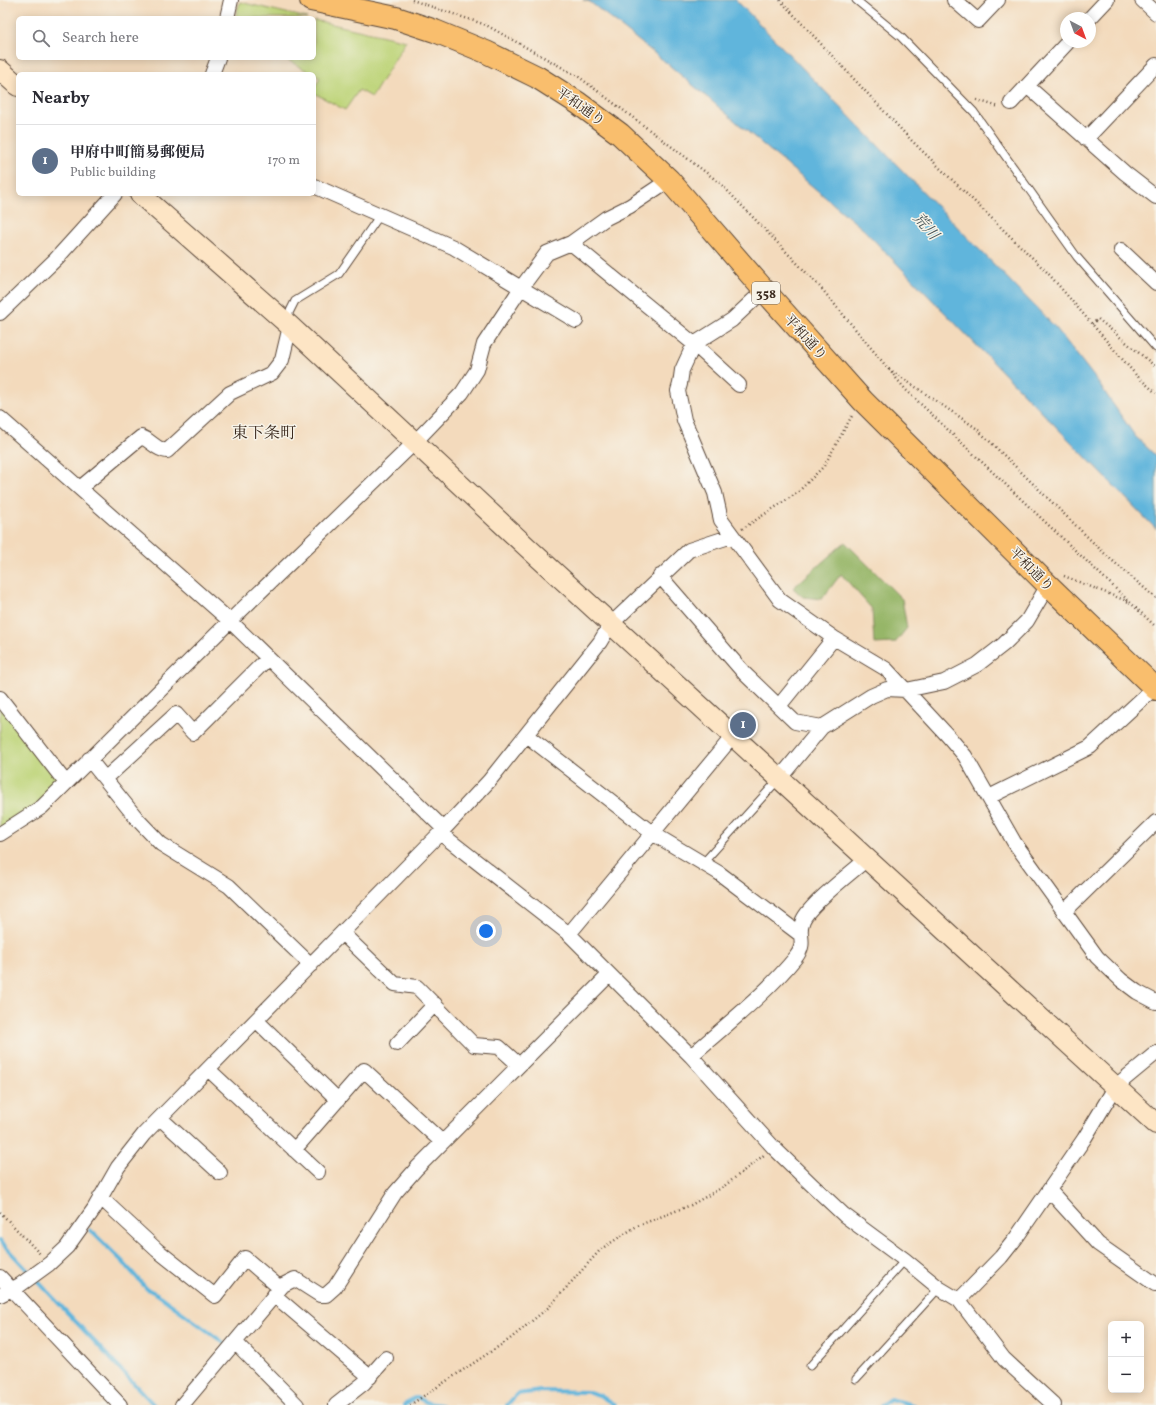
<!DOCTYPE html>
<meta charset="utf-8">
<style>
body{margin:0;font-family:Vollkorn,"Noto Serif JP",serif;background:#f2f2f3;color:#2b2b33}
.controls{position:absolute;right:12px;bottom:12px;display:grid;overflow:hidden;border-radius:6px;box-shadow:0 2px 10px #0003}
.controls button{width:36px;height:36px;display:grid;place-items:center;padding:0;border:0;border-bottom:1px solid #e1e1e2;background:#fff;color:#2b2b33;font:20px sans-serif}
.compass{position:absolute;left:1060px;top:12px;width:36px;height:36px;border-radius:50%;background:#fff;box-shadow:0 2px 10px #0003;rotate:139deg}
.you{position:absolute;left:486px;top:931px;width:14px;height:14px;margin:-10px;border:3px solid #fff;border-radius:50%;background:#1a73e8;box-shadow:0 0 0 6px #1a73e833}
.badge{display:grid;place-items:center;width:26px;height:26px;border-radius:50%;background:#2563eb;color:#fff;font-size:13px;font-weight:700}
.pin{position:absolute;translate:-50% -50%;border:2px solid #fff;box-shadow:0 1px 4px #0006}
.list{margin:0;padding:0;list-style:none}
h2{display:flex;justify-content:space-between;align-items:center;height:52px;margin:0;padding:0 16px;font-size:17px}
h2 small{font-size:13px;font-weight:400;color:#7c7c81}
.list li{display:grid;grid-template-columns:26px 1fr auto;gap:12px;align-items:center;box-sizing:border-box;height:72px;padding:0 16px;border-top:1px solid #e1e1e2}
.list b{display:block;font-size:15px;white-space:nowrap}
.list p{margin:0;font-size:13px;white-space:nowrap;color:#7c7c81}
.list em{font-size:13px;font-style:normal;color:#7c7c81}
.icon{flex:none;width:22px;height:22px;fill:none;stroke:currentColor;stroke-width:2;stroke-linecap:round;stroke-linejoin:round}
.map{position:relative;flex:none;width:1156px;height:1405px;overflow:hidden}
.search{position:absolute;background:#fff;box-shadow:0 2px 10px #0003;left:16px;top:16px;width:300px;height:44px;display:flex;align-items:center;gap:10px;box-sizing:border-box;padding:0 14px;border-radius:6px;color:#7c7c81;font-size:15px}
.panel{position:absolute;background:#fff;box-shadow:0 2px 10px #0003;left:16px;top:72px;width:300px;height:124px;border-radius:6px}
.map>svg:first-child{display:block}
</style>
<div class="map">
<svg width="1156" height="1405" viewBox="0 0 1156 1405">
<rect width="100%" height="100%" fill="#f7f3e8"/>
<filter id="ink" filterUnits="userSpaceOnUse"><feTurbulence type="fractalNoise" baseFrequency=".025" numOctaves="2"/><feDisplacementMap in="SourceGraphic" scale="8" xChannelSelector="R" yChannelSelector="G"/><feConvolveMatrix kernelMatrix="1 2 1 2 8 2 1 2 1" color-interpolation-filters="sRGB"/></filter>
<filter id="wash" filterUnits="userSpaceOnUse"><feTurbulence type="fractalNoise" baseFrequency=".012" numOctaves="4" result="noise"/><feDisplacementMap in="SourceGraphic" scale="16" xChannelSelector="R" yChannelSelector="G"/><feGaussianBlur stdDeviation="0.9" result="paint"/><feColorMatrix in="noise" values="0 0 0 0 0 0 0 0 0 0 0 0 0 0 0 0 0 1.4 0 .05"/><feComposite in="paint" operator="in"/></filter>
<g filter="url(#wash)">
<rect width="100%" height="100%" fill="#f3dabc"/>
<path fill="#bdd478" stroke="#7c7f4b" d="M240,2L307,18H235Z
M314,20L406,41L372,97L359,90L345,110L314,93V89L320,78L284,58H314Z
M0,698L66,783L0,834Z"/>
<path fill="#96b668" stroke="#687043" d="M845,542L902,599L907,628L895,643L874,644L872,609L841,574L822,599L803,597L793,588Z"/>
<path fill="#60b5dc" stroke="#4e707d" d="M583,0H736L1056,328L1095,378L1135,436L1156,456V529L864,230L669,65L590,2Z"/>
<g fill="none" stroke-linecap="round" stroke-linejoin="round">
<path stroke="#60b5dc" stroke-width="4" d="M90,1230L122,1261L147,1289L157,1294L228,1346
M0,1241L154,1405
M280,1397L285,1405
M404,1405L416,1397L428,1403L442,1405
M507,1405L517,1394L541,1391L589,1392L599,1395L615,1405
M881,1405L890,1399L914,1405"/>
</g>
</g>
<g filter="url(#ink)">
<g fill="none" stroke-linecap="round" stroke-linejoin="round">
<defs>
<path id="lane" d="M856,0L901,37L974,112L1077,257L1156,348
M285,321L295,301L339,274L380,215
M703,863L778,780
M810,1366L905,1260
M856,1379L939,1288"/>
<path id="street" d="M954,0L978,21L998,0
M1142,0L1156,13
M227,18L231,0
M1090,18L1107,0
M212,74L218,58
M1027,86L1125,173L1156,197
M1011,103L1068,42
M1086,139L1156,65
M314,186L453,247L576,321
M571,243L694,344L739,385
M1121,250L1156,283
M764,290L732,320L694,344L682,370L680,384L678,391L684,420L715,493L721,520L780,600L834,638L886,669L948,736L965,756L1014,842L1097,957L1121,980L1137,992L1156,1002
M0,313L56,259L115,194
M0,418L230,621L444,829
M80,488L141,437C151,440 156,450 167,451L230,393L272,373L282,360L290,326
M660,576L745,674L795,722L822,727
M0,698L66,783
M779,706L834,638
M526,735L652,833L719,873L801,935
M89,759L138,820L161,844L229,886L311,965
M105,779L176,714L193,733L268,658
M779,779L822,727L871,696L887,689L906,690L944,682L977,665L1004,644L1027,621L1048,585
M989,797L1090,747L1154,688
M440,833L569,934L691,1056L774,1148L811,1184L844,1215L905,1260L939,1288L959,1300L1004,1359L1054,1405
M0,834L42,807L230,621L414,443L462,393L477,370L484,344L521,288L547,253L571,243L606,218L630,206L669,180
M1064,912L1156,822
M342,933L395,984L417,987L474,1045L499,1047L519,1065
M569,934L733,736
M256,1020L338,1100
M397,1044L435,1004
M691,1056C727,1024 766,994 796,957C808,941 796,935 803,920C810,904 852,872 867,859
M208,1069L318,1172
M160,1118L220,1173
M294,1150L364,1070L442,1142
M1049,1190L1098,1244L1155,1284
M100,1197L157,1250L215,1296L245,1258L280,1288
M0,1277L120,1405
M0,1295L20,1285L49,1264L67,1247L94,1209L118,1167L144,1134L444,829L489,781L600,642L610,625L689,550L732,536
M274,1295L370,1377
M959,1300L1001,1257L1016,1238L1084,1139L1116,1086L1156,1053
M235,1342L297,1405
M182,1405L283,1285L295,1279L320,1295H326L335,1287L395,1193L417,1168L609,975
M336,1405L364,1383L386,1358"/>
<path id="secondary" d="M0,70L18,86
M140,194L290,326L528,548L1156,1124"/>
<path id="highway" d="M311,0L396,18L435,31L486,52L537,77L578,103L620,134L669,180L764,290L863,401L1048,585L1156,689"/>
</defs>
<use href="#lane" stroke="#574436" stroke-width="9"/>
<use href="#street" stroke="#574436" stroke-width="16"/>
<use href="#secondary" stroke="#574436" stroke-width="22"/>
<use href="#highway" stroke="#574436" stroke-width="24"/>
<path stroke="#574436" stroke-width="2.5" stroke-dasharray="1 3" stroke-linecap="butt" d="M412,0L486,25L579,77L720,183L821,288L906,390L1156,627
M780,0L911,140L1047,272L1136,375L1156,393
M977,100L999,107
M1092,324L1098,319L1156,367
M889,369L976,428L1107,556L1156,598
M742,529L797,493L824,466L853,414
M1064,576L1129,602
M0,1212L41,1255
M410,1405L510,1339L549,1307L601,1249L637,1226L691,1205L723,1187L764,1155"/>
<use href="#lane" stroke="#fff" stroke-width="7"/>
<use href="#street" stroke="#fff" stroke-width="14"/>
<use href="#secondary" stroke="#fde5c5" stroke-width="20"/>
<use href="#highway" stroke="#f9be6d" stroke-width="22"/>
</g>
</g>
<g text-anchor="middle" stroke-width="3" stroke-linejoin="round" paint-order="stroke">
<rect fill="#f7f3e8" stroke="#73665b" stroke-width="1" x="752" y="282" width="28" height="22" rx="3"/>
<g font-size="13" font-weight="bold" fill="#3b2a1e">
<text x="766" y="298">358</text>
</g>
<g font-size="14" fill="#3b2a1e" stroke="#f7f3e8">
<text transform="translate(581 106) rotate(35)" y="5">平和通り</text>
<text transform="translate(806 337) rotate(48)" y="5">平和通り</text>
<text transform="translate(1032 569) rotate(45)" y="5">平和通り</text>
</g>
<g font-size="15" font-style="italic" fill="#465457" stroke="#f7f3e8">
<text transform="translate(926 226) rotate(49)" y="5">荒川</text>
</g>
<g font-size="16" fill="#3b2a1e" stroke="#f7f3e8">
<text x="264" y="438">東下条町</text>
</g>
</g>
</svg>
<div class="controls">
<button>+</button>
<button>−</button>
</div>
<svg class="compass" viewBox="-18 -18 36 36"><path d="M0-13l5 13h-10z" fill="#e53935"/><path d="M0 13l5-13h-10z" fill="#7c7c81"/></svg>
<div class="you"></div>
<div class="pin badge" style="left:743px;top:725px;background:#5c6f8a">1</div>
<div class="search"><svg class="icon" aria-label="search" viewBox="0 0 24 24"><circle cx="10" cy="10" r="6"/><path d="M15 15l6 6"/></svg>Search here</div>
<section class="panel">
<h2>Nearby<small></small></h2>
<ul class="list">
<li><span class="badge" style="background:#5c6f8a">1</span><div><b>甲府中町簡易郵便局</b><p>Public building</p></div><em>170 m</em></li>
</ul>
</section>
</div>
